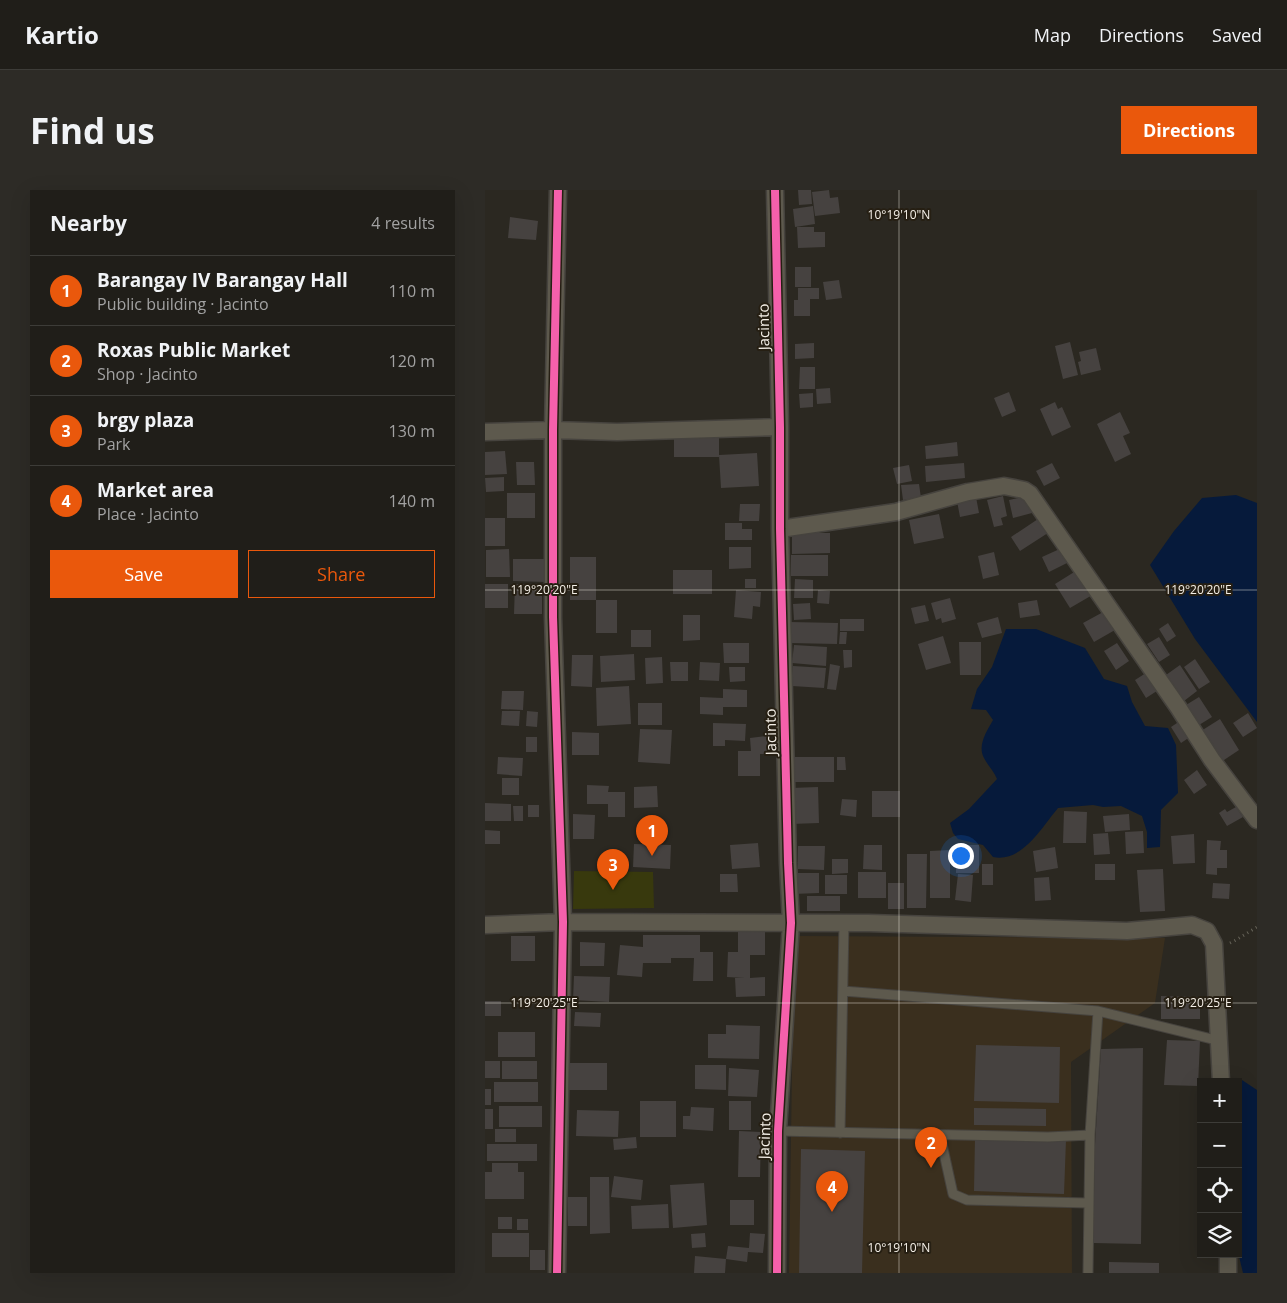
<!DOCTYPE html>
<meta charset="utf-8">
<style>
body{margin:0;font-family:"Open Sans",sans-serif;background:#2d2b26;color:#f1f3f6}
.controls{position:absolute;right:15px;bottom:15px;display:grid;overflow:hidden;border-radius:0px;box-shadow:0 5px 20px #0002}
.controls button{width:45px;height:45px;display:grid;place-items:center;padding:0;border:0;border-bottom:1px solid #3d3c38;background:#201e19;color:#f1f3f6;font:25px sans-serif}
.you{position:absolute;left:475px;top:665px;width:18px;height:18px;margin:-12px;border:4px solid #fff;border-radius:50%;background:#1a73e8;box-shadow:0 0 0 8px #1a73e833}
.badge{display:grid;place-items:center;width:32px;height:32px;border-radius:50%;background:#ea580c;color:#fff;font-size:16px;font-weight:700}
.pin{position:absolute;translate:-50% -41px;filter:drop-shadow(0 1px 2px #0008)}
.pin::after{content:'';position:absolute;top:26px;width:18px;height:15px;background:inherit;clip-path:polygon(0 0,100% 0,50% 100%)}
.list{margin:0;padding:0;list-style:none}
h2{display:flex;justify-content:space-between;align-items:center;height:65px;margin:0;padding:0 20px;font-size:21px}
h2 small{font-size:16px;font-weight:400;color:#a2a2a2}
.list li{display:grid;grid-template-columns:32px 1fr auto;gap:15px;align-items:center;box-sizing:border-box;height:70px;padding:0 20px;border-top:1px solid #3d3c38}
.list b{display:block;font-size:19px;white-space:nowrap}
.list p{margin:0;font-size:16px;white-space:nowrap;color:#a2a2a2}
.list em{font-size:16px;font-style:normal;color:#a2a2a2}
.actions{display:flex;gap:10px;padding:15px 20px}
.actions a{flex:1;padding:11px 0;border:1px solid #ea580c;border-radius:0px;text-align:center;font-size:18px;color:#ea580c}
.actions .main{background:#ea580c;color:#fff}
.icon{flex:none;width:28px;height:28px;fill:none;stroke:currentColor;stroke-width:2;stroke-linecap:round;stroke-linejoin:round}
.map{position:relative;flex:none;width:772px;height:1083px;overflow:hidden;border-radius:0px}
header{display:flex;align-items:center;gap:30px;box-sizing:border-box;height:70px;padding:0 25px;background:#201e19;border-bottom:1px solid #3d3c38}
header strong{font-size:24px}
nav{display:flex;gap:28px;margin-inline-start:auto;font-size:18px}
.intro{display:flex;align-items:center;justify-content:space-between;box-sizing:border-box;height:120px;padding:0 30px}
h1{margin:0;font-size:35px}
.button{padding:12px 22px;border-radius:0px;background:#ea580c;color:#fff;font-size:18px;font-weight:700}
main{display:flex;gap:30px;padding:0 30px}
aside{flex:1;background:#201e19;border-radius:0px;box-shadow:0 5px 20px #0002}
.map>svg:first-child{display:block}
</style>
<header>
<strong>Kartio</strong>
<nav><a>Map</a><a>Directions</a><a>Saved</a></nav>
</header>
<div class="intro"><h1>Find us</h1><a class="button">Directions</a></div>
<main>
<aside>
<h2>Nearby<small>4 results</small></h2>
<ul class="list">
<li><span class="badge">1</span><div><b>Barangay IV Barangay Hall</b><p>Public building · Jacinto</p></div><em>110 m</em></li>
<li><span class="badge">2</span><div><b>Roxas Public Market</b><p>Shop · Jacinto</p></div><em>120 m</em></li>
<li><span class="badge">3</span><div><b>brgy plaza</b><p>Park</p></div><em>130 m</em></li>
<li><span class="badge">4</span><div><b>Market area</b><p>Place · Jacinto</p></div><em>140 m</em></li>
</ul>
<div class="actions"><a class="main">Save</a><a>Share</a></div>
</aside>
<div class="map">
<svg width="772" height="1083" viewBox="0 0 772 1083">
<rect width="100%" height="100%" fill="#2b2821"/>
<path fill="#3a2f1e" d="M309,746L680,748L670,813L586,872L587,1083H304Z"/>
<path fill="#38390d" d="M89,681L168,682L169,718L88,719Z"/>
<path fill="#061a3b" d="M751,305L772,313V532L710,449L665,375L689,341L717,308Z
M521,439H551L600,458L619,489L642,496L647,512L660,536L683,538L691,555L693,603L676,620L675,657L662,658V642L657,626L636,616L618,617L608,615L573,618C557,637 537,673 508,667L498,655L473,649L468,643L465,633L484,619L512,589C509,581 503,576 499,568C492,555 502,541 508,530L501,520L486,519L492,499L507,477Z
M757,890L772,900V1083H758L753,1062V1033L756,1009L753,912Z"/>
<path fill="#464240" d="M313,0H326L327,14L314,15Z
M344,0L345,8L353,7L355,23L330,26L327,2Z
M328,16L330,34L310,37L308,19Z
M25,27L53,31L51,50L23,48Z
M312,37H329V42H340V57L313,58Z
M310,77H326V97H310Z
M354,90L357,108L341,110L338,92Z
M313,98H334V109H325V126H309V110H313Z
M585,152L593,185L578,189L570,156Z
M329,153V168L310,169V154Z
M611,158L616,180L596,185L593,172L596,171L594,162Z
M315,177H330V199H314Z
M345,198L346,213L332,214L331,199Z
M524,202L531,221L517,227L509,208Z
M328,203V217L315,218L314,204Z
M570,212L573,219L577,217L586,237L567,246L555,219Z
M635,222L645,243L638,246L646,264L630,272L612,234Z
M189,243L234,244V267H189Z
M472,252L473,266L441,269L440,256Z
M20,261L22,284L0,285V262Z
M272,263L274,296L236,298L234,265Z
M31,272H49L50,295H32Z
M479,273L480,288L441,292L440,276Z
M567,273L575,288L559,296L551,281Z
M424,275L427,291L412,294L408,278Z
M19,287V301L1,302L0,288Z
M434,294L436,308L418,310L416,295Z
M22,303H50V328H22Z
M518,306L522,326L516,328L518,335L509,337L502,310Z
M543,306L547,323L528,328L524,310Z
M491,307L494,323L475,327L472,311Z
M255,314H275L274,331H254Z
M454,324L459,348L429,354L424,330Z
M556,327L566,341L535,361L526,347Z
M0,328H20V356H0Z
M240,333H257V339H267V350H240Z
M307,343H345V363L307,364Z
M244,357H266V378L244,379Z
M579,357L586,371L564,382L557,367Z
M24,359L25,387H1V360Z
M509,362L514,385L498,389L493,366Z
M306,365H343V386H306Z
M85,367H111V410H85Z
M28,369H61V392L28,391Z
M594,379L609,404L585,418L570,394Z
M188,380H227V404H188Z
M260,389H271V398H260Z
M310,389L328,390V408H309Z
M0,394H23V418H0Z
M30,394H57V424H29Z
M251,400L276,402L275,417L268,416L267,429L249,427Z
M333,400L345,401L344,414L332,413Z
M465,408L471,429L457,433L456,428L451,430L446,413Z
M111,410H132V443H111Z
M552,410L555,425L535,428L533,413Z
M325,413L326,429L309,430L308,414Z
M440,415L444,431L430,434L426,418Z
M620,421L630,440L609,452L598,433Z
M198,425H215V450L198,451Z
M513,427L517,443L497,448L492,433Z
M355,429H379V441H355Z
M305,432L353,433L352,454L304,453Z
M683,433L691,446L682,452L674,439Z
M146,440H166V457H146Z
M355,442H362L361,454H354Z
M458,446L466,473L441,480L433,454Z
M674,447L685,465L674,472L662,454Z
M474,452H496V485H475Z
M238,453H264V473H239Z
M632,453L644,471L631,480L619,461Z
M309,455L342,457L341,476L307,473Z
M358,460H367V477L359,478Z
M149,464L150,490L116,492L115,466Z
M87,465H108L107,497L86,496Z
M177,467L178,493L161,494L160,468Z
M710,469L725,492L714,499L699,477Z
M185,472H203V491H186Z
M215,472L235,473L234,491L214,490Z
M345,474L355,476L351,500L342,499Z
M695,475L712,501L699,511L681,485Z
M308,476L341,478L339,498L307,496Z
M244,477H260V491L245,492Z
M664,481L675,499L661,508L650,490Z
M144,496L146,534L112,536L111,498Z
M238,499L262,500V517H238V525L215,524V507L238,508Z
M17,501H39L38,520L16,519Z
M714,507L727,527L714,535L701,515Z
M153,513H177V535H153Z
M17,521H35L34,536L16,535Z
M42,521L53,522L52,537L41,536Z
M763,523L772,538L758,547L748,533Z
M698,529L708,545L696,553L686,537Z
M735,529L754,560L736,572L716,541Z
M228,533L261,534L260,551L240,550V556H228Z
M155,539L187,540L185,574L153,572Z
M87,542L114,543V565H87Z
M282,546L283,564H275V586H253V561H266L265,548Z
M41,547H52V562H41Z
M13,567L38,568L37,586L12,584Z
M308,567H349V592H308Z
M352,567H360L361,580H352Z
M712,580L722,595L709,604L699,590Z
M17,588H34V605H17Z
M102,595L124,596L123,602H140V627H123V614H102Z
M172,596L173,617L149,618V597Z
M333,597L334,633L306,634V598Z
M387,601H415V627H387Z
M357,609L372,610L371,627L355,625Z
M0,613L26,614V631H0Z
M43,615H54V627H43Z
M28,616H38V631H29Z
M751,617L758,627L742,636L734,623L740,619L742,622Z
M579,621L602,622L601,653H578Z
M88,624L110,625L109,649H88Z
M644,624L645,640L620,642L618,626Z
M0,640L15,641V654H0Z
M658,641L659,663L641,664L640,642Z
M623,643L625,664L609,665L608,644Z
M709,644L710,673L688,674L686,646Z
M722,650L736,651L735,660H742V678H732V685L721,684Z
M273,653L275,677L247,679L245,655Z
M149,654L186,655L185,679L148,677Z
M379,655H397V680L378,679Z
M471,655H494V683H471Z
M313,656H340L339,680L313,679Z
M570,657L573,678L551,682L548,661Z
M465,660V708H445V661Z
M422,664H442L441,718H422Z
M347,669H363V683L347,684Z
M497,674H508V695H497Z
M610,674H630V690H610Z
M678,679L680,721L655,722L652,680Z
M373,682H401V708H373Z
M308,683H334V703L308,704Z
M235,684H252L253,702H235Z
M473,684L488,685L486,712L470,710Z
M340,685H362V704H340Z
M564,687L566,710L550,711L549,688Z
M403,693H419V719H403Z
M728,693L745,694L744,709L727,708Z
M322,706H355V721H322Z
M253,740H280V765H265V788L280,787V806L251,807L250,788H260L242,787L243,762H253Z
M158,745H215V762H228V791H208L209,768H186V773H158L157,787L132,785L135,755L158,757Z
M26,746H50V771H26Z
M95,752L120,753L119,776H95Z
M89,786L125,787L124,812L88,810Z
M676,806L715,807V829H676Z
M0,811H16V826H0Z
M90,822L116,823L115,837L89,836Z
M241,835L275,836L274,869L223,868V844H241Z
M13,842H50V867H13Z
M682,850L715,851L713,896L679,895Z
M491,855L575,857L574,913L489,911Z
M658,858L656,1054L608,1053L610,955L616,859Z
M0,871H15V888H0Z
M17,871H52V889H17Z
M80,873H122V900H80Z
M210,875H241V900L210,899Z
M244,878L274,880L272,907L243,906Z
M9,892H53V912H9Z
M0,899H6V915H0Z
M155,911H191V947H155Z
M244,911H266V940H244Z
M14,916H57V937H14Z
M206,917L229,918L228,941L198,939V926H205Z
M489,918L561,919V936L489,935Z
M0,919H8V939H0Z
M92,920L134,921L133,947L91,946Z
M10,939H31V952H10Z
M254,941L276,942L275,987H253Z
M151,947L152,958L129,960L128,949Z
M490,947L581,950L579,1004L489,1001Z
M2,954H52V971H2Z
M316,959L380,961L377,1083H314Z
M7,973H33V982H39V1009H0V982H7Z
M129,986L158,990L156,1010L126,1007Z
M105,987H124L125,1043L105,1044Z
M219,993L222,1035L188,1038L185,995Z
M83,1007H102V1036H83Z
M245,1010H269V1035H245Z
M183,1014L184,1038L147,1039L146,1016Z
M13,1027H27V1039H13Z
M32,1029H43V1040H32Z
M7,1043H44V1067H7Z
M220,1043L221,1057L207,1058L206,1044Z
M265,1043L280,1044L278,1063L263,1062L262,1072L241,1069L243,1056L264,1058Z
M45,1060H60V1080H45Z
M210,1066L241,1069L240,1083H209Z
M624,1072L674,1073V1083H624Z"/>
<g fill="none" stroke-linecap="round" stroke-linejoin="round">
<defs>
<path id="service" d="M358,801L613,821L735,851
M293,941L563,947L605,945L603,1083
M355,943L359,733
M455,945L468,1004L482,1010L603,1013
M605,945L613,821"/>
<path id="minor" d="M290,0L295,237V339L303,673L306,733L293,941L292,1083
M0,242L68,240L132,242L295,237
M295,339L411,322L483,302L519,296L539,300L545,304L693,517L727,570L772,630
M0,735L78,732L384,733L642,741L707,735L722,741L729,754L736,892
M743,1064V1083
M72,1083L78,732L68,427V240L73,0"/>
</defs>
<use href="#service" stroke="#46433e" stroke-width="11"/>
<use href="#minor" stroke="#46433e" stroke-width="19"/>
<path stroke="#67645a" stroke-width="3" stroke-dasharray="1 4" stroke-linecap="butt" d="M745,753L751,750L772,737"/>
<use href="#service" stroke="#5d594d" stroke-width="9"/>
<use href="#minor" stroke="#5d594d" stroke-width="16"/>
<defs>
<path id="cycleway" d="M290,0L295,237V339L303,673L306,733L293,941L292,1083
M72,1083L78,732L68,427V240L73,0"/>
</defs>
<use href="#cycleway" stroke="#261f13" stroke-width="11"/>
<use href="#cycleway" stroke="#f560ab" stroke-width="8"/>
</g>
<path fill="none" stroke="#f5f0e8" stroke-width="1" stroke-opacity="0.45" d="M414,0V1083M0,400H772M0,813H772"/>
<g text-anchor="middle" stroke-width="4" stroke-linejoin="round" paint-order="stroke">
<g font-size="15" fill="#f5f0e8" stroke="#261f13">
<text transform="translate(279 137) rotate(-91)" y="5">Jacinto</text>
<text transform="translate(286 542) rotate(-91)" y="5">Jacinto</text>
<text transform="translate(280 946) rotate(-88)" y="5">Jacinto</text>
</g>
</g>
<g font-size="12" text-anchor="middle" fill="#f5f0e8" stroke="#261f13" stroke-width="4" stroke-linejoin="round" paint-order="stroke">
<text x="414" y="29">10°19'10"N</text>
<text x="713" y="404">119°20'20"E</text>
<text x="59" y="404">119°20'20"E</text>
<text x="59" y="817">119°20'25"E</text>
<text x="713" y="817">119°20'25"E</text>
<text x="414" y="1062">10°19'10"N</text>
</g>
</svg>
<div class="controls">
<button>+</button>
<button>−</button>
<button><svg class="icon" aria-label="locate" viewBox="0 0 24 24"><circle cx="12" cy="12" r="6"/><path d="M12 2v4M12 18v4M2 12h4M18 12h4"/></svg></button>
<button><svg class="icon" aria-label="layers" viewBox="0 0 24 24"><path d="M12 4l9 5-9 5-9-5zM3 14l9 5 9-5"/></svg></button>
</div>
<div class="you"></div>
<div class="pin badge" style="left:167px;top:666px">1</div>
<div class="pin badge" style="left:446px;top:978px">2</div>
<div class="pin badge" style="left:128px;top:700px">3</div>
<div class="pin badge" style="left:347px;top:1022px">4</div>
</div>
</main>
